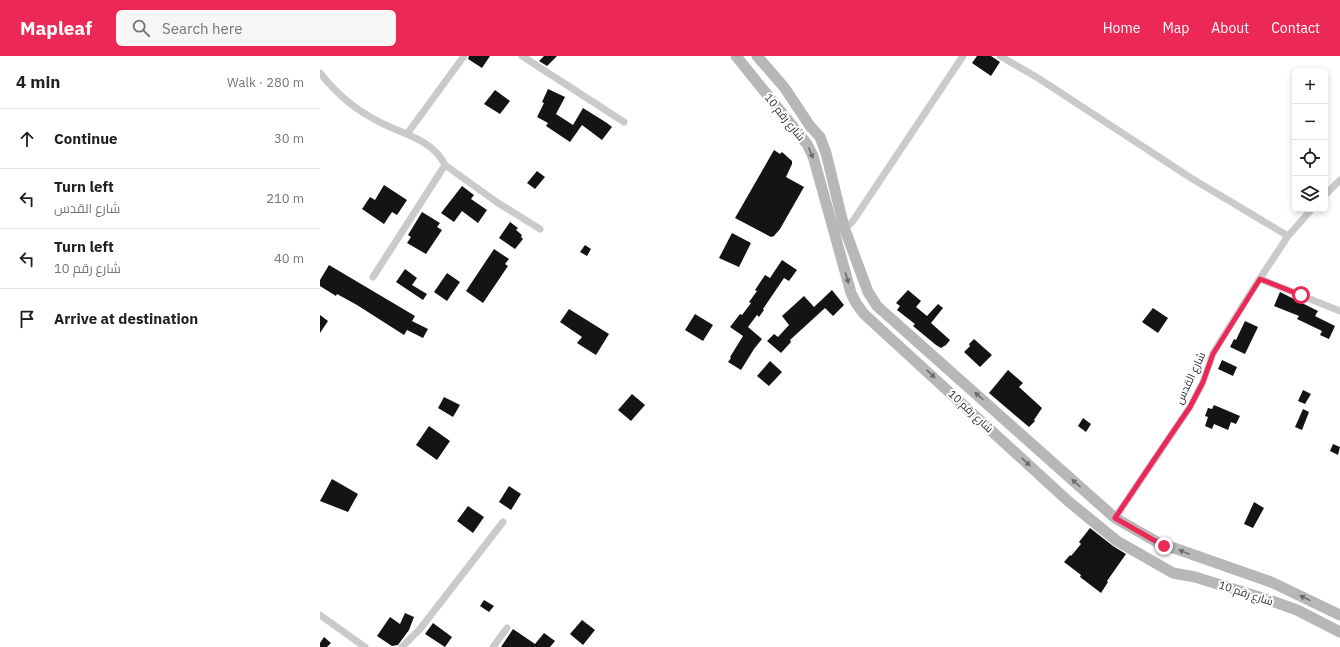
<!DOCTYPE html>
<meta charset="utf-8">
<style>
body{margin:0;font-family:"IBM Plex Sans",Cairo,sans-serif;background:#f6f6f6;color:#202124}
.controls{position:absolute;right:12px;top:12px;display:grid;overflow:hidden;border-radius:6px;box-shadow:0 2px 6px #0003}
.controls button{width:36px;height:36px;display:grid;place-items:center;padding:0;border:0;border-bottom:1px solid #e0e0e0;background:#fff;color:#202124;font:20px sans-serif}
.stop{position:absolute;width:12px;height:12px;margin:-9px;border:3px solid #ec2856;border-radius:50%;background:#fff}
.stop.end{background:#ec2856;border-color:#fff;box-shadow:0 1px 4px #0008}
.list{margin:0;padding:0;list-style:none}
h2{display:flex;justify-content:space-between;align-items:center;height:52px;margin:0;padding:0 16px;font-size:17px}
h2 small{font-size:13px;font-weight:400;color:#757577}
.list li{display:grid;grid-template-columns:26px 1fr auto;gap:12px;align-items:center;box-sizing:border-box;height:60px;padding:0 16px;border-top:1px solid #e0e0e0}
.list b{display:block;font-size:15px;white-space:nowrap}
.list p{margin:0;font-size:13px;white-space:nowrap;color:#757577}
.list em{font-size:13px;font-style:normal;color:#757577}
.icon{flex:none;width:22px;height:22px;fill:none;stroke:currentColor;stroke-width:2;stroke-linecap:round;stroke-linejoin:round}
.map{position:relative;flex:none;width:1020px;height:591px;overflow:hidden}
header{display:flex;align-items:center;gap:24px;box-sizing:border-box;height:56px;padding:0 20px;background:#ec2856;color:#fff}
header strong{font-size:19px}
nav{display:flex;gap:22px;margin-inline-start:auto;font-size:14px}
.search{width:280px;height:36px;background:#f6f6f6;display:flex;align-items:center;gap:10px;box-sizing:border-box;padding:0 14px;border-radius:6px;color:#757577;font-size:15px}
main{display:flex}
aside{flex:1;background:#fff}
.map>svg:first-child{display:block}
</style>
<header>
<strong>Mapleaf</strong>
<div class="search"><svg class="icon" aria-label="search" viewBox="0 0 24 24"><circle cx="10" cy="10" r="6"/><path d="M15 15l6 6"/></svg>Search here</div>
<nav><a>Home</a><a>Map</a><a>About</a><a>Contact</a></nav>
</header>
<main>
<aside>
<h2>4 min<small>Walk · 280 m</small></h2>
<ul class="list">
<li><svg class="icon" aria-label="ahead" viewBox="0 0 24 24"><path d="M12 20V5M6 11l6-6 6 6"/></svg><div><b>Continue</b></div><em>30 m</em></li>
<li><svg class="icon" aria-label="left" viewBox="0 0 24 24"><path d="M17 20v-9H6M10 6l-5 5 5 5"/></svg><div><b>Turn left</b><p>شارع القدس</p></div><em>210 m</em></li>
<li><svg class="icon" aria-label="left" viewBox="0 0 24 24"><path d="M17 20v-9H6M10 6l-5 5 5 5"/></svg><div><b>Turn left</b><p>شارع رقم 10</p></div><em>40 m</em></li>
<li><svg class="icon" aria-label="arrive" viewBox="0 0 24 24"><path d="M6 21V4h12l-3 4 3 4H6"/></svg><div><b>Arrive at destination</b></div></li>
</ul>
</aside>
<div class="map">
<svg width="1020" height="591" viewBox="0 0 1020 591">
<rect width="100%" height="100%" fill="#fff"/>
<path fill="#141414" d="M149,0H170L162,12L148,3Z
M224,0H237L227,10L219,5Z
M657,0H671L680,6L671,20L652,7Z
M228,33L245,41L236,58L253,69L263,52L287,67L292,71L282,84L262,69L250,86L226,70L228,67L217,61L224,47L222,46Z
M175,34L190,45L180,58L164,48Z
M454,94L460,98L462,96L472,105V108L466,121L484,131L460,173L454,180L451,181L415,162Z
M217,115L225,121L215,133L207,127Z
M64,129L87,144L77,159L72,156L64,168L42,153L50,141L55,144Z
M142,130L154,139L151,143L167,154L158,167L142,155L134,166L121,157Z
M102,156L120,167L117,171L122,174L106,198L87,187L91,181L88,179Z
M190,166L198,172L196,174L202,179L201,181L203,183L195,193L179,182Z
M412,177L431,187L419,211L399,202Z
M265,189L271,193L267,200L260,196Z
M174,193L189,203L185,208L188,210L163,247L146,235Z
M462,204L477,214L469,225L464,222L443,253L444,254L439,261L437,259L428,271L442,283L434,293L421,314L408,306L411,302L410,301L423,280L410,271L420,258L422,259L431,247L429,246L437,235L435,234L445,219L450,222Z
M9,209L95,260L92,265L108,273L103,282L87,274L84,279L37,249L17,238L16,240L0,230V224Z
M85,213L97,222L92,229L107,238L103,244L76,226Z
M127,217L140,226L127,245L114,236Z
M512,234L524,249L513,260L505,252L470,284L471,286L461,297L447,285L454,278L458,281L469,269L462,260L484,240L494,251Z
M588,234L601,245L596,251L607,260L618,248L623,252L611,267L630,284L626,289L621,292L616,289L593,270L595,268L577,254L580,250L576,247Z
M960,236L998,255L995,260L1015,270L1009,283L1000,279L1002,275L977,263L979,260L954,250Z
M833,252L848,262L838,277L822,266Z
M249,253L289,278L276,299L257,287L262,281L240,266Z
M375,258L393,269L383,285L365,274Z
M0,259L8,265L0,277Z
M925,265L938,271L925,298L910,291L914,283L916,284Z
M654,283L672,299L660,311L644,296L650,290L649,288Z
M902,304L917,311L913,320L898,313Z
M450,305L462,316L449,330L437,320Z
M688,314L703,327L699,331L722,352L714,364L715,365L709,371L669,337Z
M983,334L991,338L985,348L978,345Z
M312,338L325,349L311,365L298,354Z
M124,341L140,349L133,361L118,352Z
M894,349L920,360L916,368L911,366L908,374L894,368L892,373L885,370L888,361L885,360L888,352L892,353Z
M983,353L989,356L982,374L975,371Z
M763,362L771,368L766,376L758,370Z
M109,370L130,385L117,404L96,389Z
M1013,388L1020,391L1018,399L1010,395Z
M12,423L38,438L28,456L0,445Z
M189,430L201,438L191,454L179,446Z
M934,446L944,452L933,472L924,468Z
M148,450L164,461L153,477L137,465Z
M770,472L793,490L806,498L787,525L788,526L781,537L760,521L761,519L744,506L750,499L751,500L761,488L759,486Z
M164,544L174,550L169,556L160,550Z
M85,557L94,561L89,574L78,589L72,590L57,580L70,561L80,568Z
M262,564L275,574L263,589L250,578Z
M113,567L132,581L125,591L105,578Z
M193,573L215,588L224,577L235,585L230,591H181Z
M4,581L11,587L7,591H0V587Z"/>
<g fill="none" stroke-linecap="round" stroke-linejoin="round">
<path stroke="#cacaca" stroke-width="7" d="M202,0L304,66
M680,0L718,22L871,122L968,180
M0,17C15,36 33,52 54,63C79,78 111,81 125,109
M87,78L144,0
M1005,139L1020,124
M524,171L529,169L533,165L643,0
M53,221L125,109L178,147L220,173
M940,223L1020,255
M795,462L870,351L883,326L893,297L933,233L968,180L992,153
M0,559L45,591
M82,591L100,573L183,466
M173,591L187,572"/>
<path stroke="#b7b7b7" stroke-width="11" d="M416,0L487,88L493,100L531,237L536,247L544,258L748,445L797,485L853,517L875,521L952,545L977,554L1020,576
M437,0L464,31L490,70L500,81L506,97L524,171L548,236L557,250L795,462L844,490L854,492L951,526L1020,559"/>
</g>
<defs><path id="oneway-solid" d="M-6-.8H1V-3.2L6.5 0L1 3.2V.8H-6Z"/></defs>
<g fill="#6b6b6b">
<use href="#oneway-solid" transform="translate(491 97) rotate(68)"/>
<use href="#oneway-solid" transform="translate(527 222) rotate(74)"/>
<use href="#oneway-solid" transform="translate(611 318) rotate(43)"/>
<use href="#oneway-solid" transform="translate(659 340) rotate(-138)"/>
<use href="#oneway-solid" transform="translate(706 406) rotate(43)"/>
<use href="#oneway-solid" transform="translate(756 427) rotate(-138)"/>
<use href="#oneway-solid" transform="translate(864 496) rotate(-158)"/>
<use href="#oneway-solid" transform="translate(985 542) rotate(-154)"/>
</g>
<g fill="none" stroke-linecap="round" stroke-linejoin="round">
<path stroke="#ec2856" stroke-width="5" d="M844,490L795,462L842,392L870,351L883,326L893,298L940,223L981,239"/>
</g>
<g text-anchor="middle" stroke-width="4" stroke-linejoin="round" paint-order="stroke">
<g font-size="11" fill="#2d2d2d" stroke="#fff">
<text transform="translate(465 61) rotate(51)" y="4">شارع رقم 10</text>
<text transform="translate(870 322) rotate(-65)" y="4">شارع القدس</text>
<text transform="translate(651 355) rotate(43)" y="4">شارع رقم 10</text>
<text transform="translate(926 537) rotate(18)" y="4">شارع رقم 10</text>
</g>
</g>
</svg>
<div class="controls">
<button>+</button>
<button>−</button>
<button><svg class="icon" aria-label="locate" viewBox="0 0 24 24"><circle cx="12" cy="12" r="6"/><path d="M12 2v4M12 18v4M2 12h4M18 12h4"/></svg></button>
<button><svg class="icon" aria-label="layers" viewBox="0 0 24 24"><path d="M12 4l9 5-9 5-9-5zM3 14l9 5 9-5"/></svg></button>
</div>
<div class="stop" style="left:981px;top:239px"></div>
<div class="stop end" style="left:844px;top:490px"></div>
</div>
</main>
